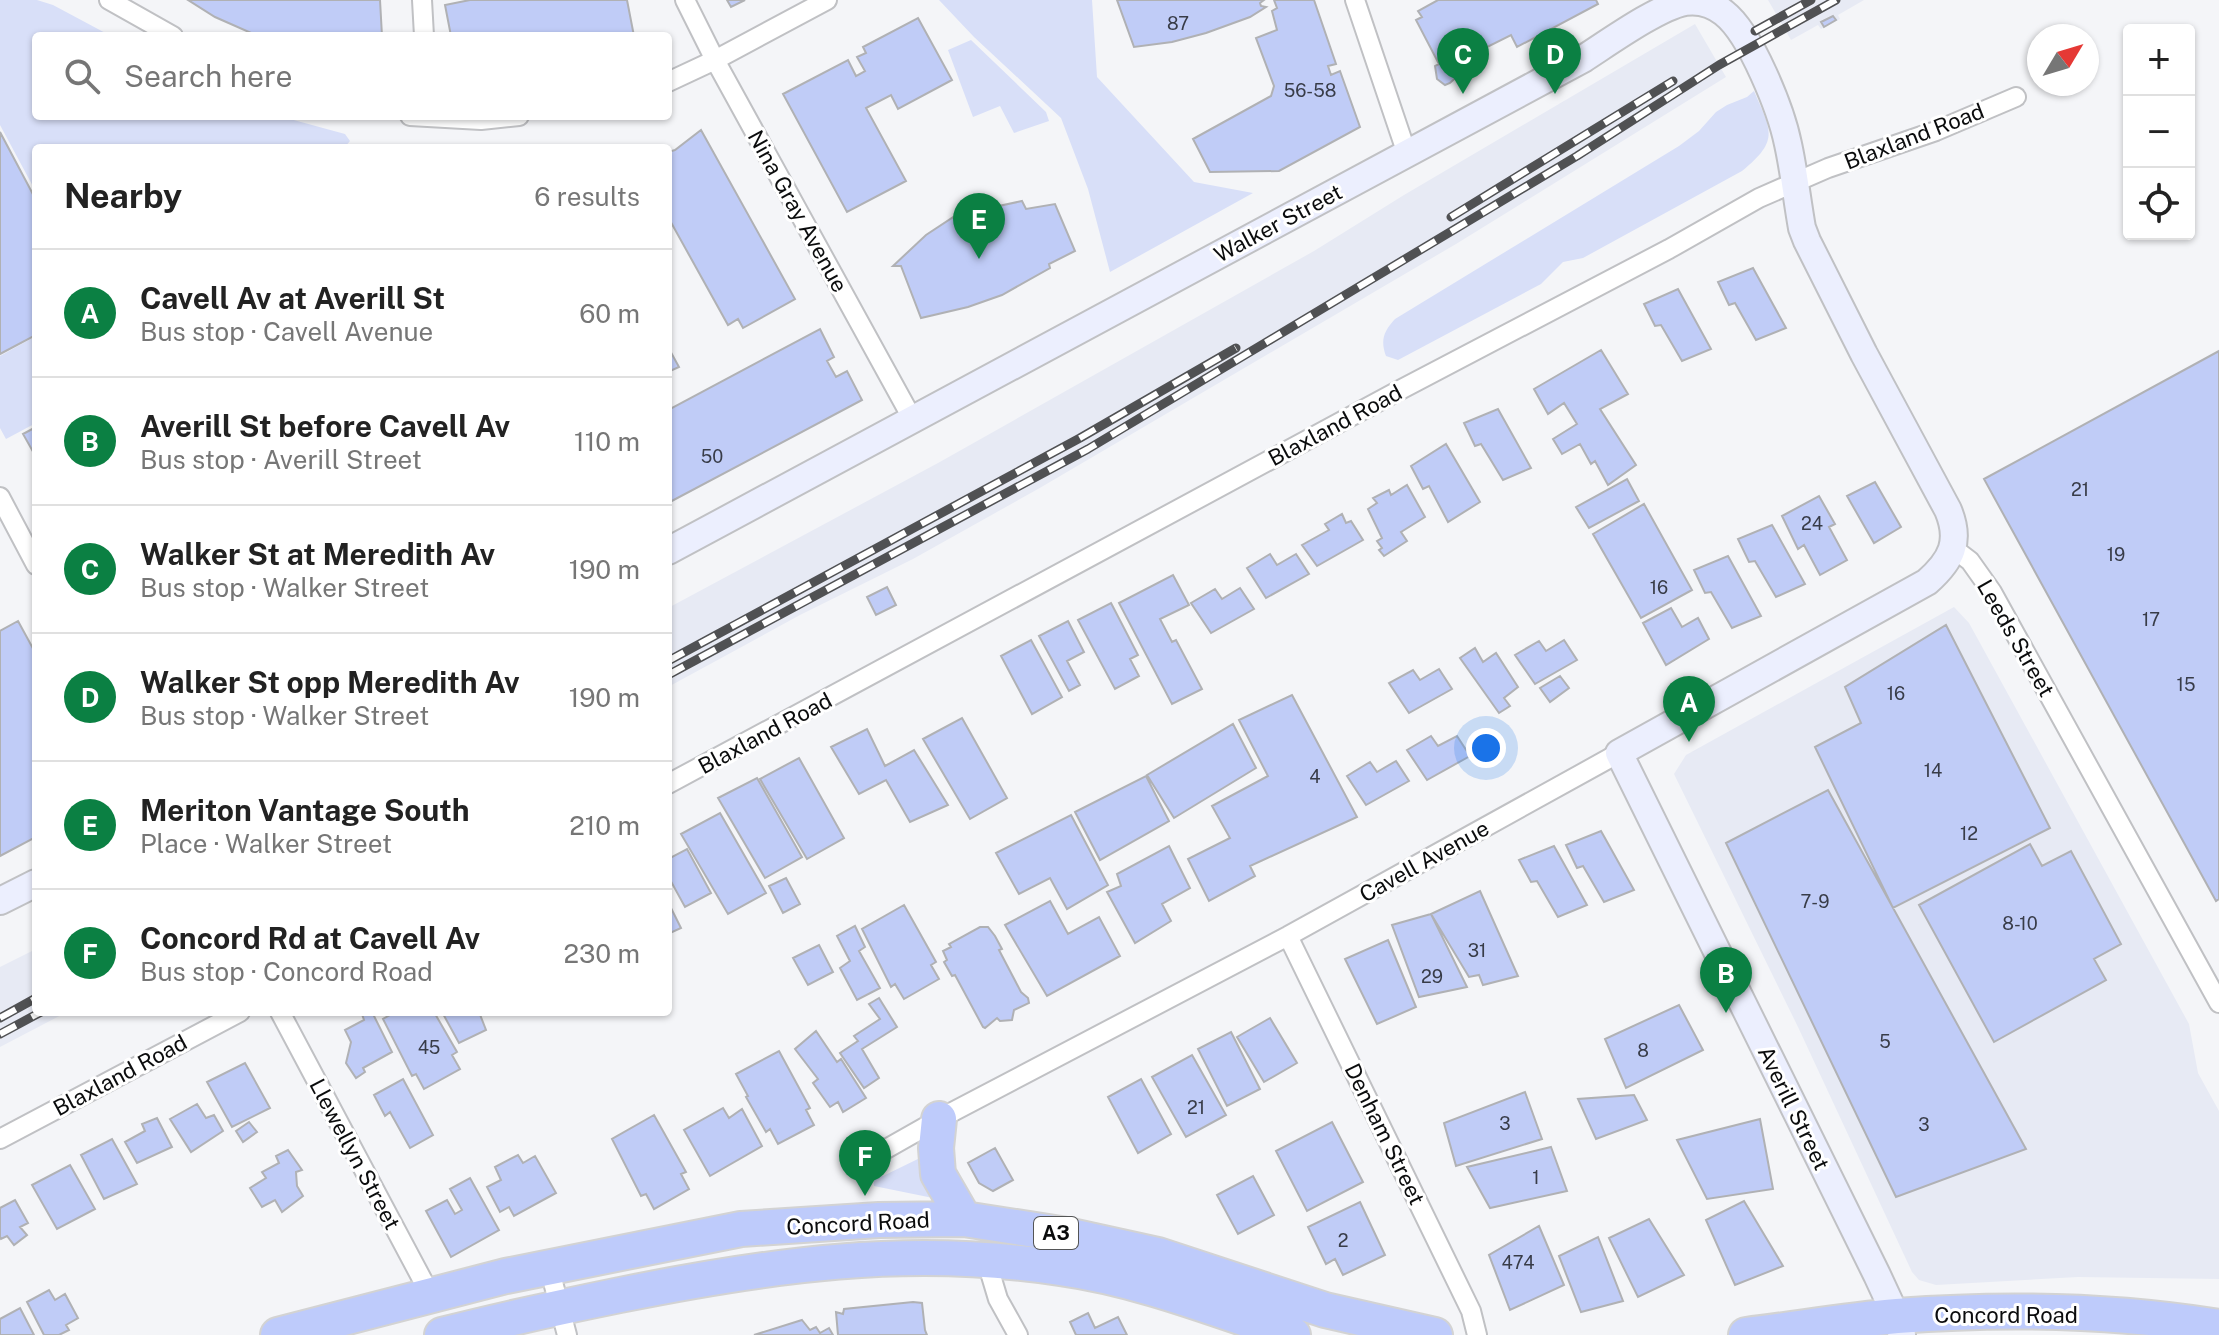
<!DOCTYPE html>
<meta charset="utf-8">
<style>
body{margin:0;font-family:"Public Sans",sans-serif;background:#f6f6f6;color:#222}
.controls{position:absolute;right:24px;top:24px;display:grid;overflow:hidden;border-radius:8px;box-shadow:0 2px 6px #0004}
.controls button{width:72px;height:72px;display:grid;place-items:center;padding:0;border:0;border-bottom:2px solid #e0e0e0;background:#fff;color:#222;font:40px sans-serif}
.compass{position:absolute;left:2027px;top:24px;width:72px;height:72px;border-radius:50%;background:#fff;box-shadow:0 2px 6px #0004;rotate:52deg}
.you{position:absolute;left:1486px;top:748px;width:28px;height:28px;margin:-20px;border:6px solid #fff;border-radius:50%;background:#1a73e8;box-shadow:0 0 0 12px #1a73e833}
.badge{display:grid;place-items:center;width:52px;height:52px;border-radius:50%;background:#0b8043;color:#fff;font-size:26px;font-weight:700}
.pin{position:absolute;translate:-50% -66px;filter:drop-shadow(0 2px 4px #0008)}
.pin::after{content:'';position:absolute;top:42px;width:28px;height:24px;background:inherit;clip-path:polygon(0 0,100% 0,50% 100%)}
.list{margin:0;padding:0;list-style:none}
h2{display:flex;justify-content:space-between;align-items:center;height:104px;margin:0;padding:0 32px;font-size:34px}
h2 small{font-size:26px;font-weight:400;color:#767676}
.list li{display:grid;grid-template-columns:52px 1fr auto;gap:24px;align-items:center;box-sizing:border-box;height:128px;padding:0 32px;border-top:2px solid #e0e0e0}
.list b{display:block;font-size:30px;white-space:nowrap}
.list p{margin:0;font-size:26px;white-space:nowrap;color:#767676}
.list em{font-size:26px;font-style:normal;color:#767676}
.icon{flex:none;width:44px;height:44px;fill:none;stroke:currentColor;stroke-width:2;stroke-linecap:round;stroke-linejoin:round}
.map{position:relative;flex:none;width:2219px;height:1335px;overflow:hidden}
.search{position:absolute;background:#fff;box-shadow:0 2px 6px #0004;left:32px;top:32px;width:640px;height:88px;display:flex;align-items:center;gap:20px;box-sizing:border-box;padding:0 28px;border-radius:8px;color:#767676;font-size:30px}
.panel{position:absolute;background:#fff;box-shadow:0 2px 6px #0004;left:32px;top:144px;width:640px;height:872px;border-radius:8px}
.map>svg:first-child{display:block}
</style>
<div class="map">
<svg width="2219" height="1335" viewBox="0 0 2219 1335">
<rect width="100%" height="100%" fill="#f4f5f8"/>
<path fill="#e7eaf4" d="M1768,0H1864L1838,15L1840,19L1821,29L1818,25L1791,40Z
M1695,24L1726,77L1456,244L1038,489L913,559L800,615L668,687V608L938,463L1314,251L1404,195Z
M1954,607L1969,623L2189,1024L2198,1073L2219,1111V1279L2078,1277L1936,1285L1919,1280L1912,1272L1798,1027L1674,774L1686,755Z
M36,949V1012H67L0,1047V967Z"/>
<path fill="#d8dff8" d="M0,0H37L53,5L111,36H36V116H279L345,134L350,141L344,148H36V192L0,125Z
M939,0H1092L1097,77L1194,182L1253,193L1110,272L1088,189L1061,118L974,37Z
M971,40L1046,112L1049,121L1014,133L1000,106L973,117L948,50Z
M1754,91C1771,131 1780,140 1742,171L1583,258L1563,262L1541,284L1398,360L1386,356C1380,340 1384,331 1395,319L1679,146L1699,131L1716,112L1727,105L1747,97Z
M36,336V423L6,439L0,428V356Z
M922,1157L933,1198L874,1186L873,1175L883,1176Z"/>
<path fill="#c0ccf7" stroke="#b0b1b4" stroke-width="2" d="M188,0H380L382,36H258L215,17Z
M470,0H627L634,36H451L445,5Z
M727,0H745L731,7Z
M1117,0H1264L1260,3L1261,6L1266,7L1250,17L1206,33L1172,42L1134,47Z
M1274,0H1314L1336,64L1328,66L1331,75L1340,71L1360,127L1279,171L1210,172L1193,139L1271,96L1274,86L1256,38L1277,30L1272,11L1277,8Z
M1438,0H1596L1598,4L1517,47L1511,35L1471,55L1475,65L1463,71L1450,83L1445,85L1437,79L1435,66L1439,64L1416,20L1422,17L1418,11Z
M1833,16L1836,20L1824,27L1821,22Z
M918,18L952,80L898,109L891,95L866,108L906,181L847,212L783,94L848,60L856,76L865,71L857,57L866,53L863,47Z
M701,130L795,299L743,328L738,319L728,325L668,217V152L675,150Z
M0,132L36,200V335L0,354Z
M1022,201L1026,209L1055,204L1075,251L1049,264L1050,268L1002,295L968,307L921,318L901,266H893L926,235L958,214L973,207L977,214L994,207Z
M1753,268L1786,328L1756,340L1735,303L1729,305L1718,282Z
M1678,289L1711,349L1682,361L1661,325L1655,326L1644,304Z
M820,329L834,357L827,361L836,377L847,371L862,400L668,503V410Z
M668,347L679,367L668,372Z
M1601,350L1628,394L1600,409L1636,465L1608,485L1595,461L1591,464L1580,444L1562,454L1553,439L1577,424L1564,403L1548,414L1534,389Z
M2219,351V899L2216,901L1984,479Z
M1498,409L1531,468L1503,480L1481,444L1475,446L1464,423Z
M36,427V457L23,434Z
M1446,444L1480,502L1448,522L1429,486L1423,489L1411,466Z
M1627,479L1639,501L1589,528L1576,507Z
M1875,482L1901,527L1874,543L1847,496Z
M1407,485L1425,517L1401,532L1407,541L1384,556L1379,550L1382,548L1377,541L1382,538L1368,509L1377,503L1373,498L1389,490L1391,495Z
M1819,496L1835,524L1829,527L1847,560L1820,575L1804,545L1798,549L1782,516Z
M1644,504L1692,590L1641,618L1593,534Z
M1342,514L1346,523L1351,521L1363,540L1317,566L1302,545L1329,530L1325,524Z
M1772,525L1805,584L1776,597L1755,561L1749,562L1738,539Z
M1270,554L1277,565L1296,554L1309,574L1266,598L1247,568Z
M1728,556L1761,616L1732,628L1711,592L1705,593L1694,570Z
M1173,575L1189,605L1160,619L1172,642L1176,640L1202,689L1172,704L1119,603Z
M887,587L896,605L876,615L867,597Z
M1240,588L1254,609L1211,633L1191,603L1215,589L1222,599Z
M1111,603L1138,655L1130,659L1139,676L1115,689L1078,620Z
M1671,608L1682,627L1698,618L1709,639L1666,665L1643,623Z
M18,621L36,654V837L0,856V631Z
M1068,621L1084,652L1067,661L1080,685L1069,691L1039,636Z
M1946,625L2050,828L1893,908L1815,747L1861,723L1845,687Z
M1031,640L1062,697L1032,714L1001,656Z
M1564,640L1577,660L1535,684L1515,655L1539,641L1546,651Z
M1475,648L1483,662L1496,653L1518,687L1504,698L1510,706L1499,713L1460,658Z
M1439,669L1452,689L1409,713L1389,683L1413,670L1420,680Z
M1560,676L1569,688L1550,702L1540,688Z
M1292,695L1357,817L1250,866L1255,876L1209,901L1188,859L1230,838L1212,806L1268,776L1239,720Z
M962,718L1007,798L970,819L923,739Z
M1233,724L1256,768L1174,818L1147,775Z
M867,729L885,766L914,750L948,805L910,822L886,780L859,794L831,747Z
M1431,736L1438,746L1457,736L1470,756L1427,780L1407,750Z
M799,758L844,838L807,859L760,779Z
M1396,761L1409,781L1366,805L1347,776L1370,762L1377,772Z
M1146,776L1169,821L1100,860L1075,812Z
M757,778L802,857L765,878L718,798Z
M1828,790L2026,1149L1896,1197L1726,843Z
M720,813L766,893L728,914L681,834Z
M1071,815L1108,885L1067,909L1050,878L1019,894L996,853Z
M1601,831L1634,890L1604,902L1583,866L1577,868L1566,845Z
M2030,844L2042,866L2071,851L2121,944L2094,959L2106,980L1994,1042L1919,905Z
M1169,846L1190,888L1162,904L1171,921L1135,943L1107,892L1121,886L1117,874Z
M1554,846L1587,905L1558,917L1537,881L1531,882L1519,860Z
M687,849L711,893L685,907L668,876V859Z
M786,878L800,904L783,913L769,886Z
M1480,891L1518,976L1483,985L1479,975L1469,977L1431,914Z
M1050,901L1068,934L1099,917L1120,956L1047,996L1005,925Z
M668,902L681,928L668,934Z
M904,905L936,962L931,965L939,979L904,999L895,984L891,987L862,929Z
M1431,914L1467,987L1419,997L1392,925Z
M855,926L865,947L859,951L880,988L857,1000L840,968L850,961L837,936Z
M980,927H988L995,936L1002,949L999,950L1021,992L1028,998L1029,1003L1014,1010L1012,1020L1000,1021L997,1018L985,1028L983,1027L955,975L952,976L944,962L947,960L943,951L951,947L949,944Z
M1388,940L1416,1007L1377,1024L1345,959Z
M819,945L833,972L808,985L793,958Z
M879,998L897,1027L862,1049L879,1078L864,1088L840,1053L858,1041L854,1036L880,1019L869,1004Z
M1679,1005L1703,1050L1626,1088L1605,1039Z
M367,1012H372L392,1052L363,1068L365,1072L356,1078L346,1063L351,1042L345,1030L364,1020L362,1014Z
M395,1012H434L457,1052L452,1055L460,1069L424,1089L416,1074L412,1076L383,1019Z
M442,1012H479L486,1030L459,1043Z
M1270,1018L1297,1063L1264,1082L1237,1037Z
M816,1031L837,1062L841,1059L866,1098L843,1112L838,1102L830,1107L813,1083L818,1079L795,1049Z
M1231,1032L1260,1089L1227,1106L1198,1049Z
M779,1051L810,1108L806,1110L814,1125L778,1144L770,1129L766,1132L746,1097L748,1096L736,1074Z
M1192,1055L1226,1115L1186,1137L1152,1077Z
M245,1063L270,1108L232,1127L207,1082Z
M403,1079L433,1135L410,1148L390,1112L385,1116L374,1095Z
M1141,1079L1171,1134L1138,1153L1108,1097Z
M1525,1092L1542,1139L1456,1166L1444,1123Z
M1634,1095L1647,1120L1596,1139L1578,1099Z
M197,1104L206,1118L214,1115L223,1131L191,1152L170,1119Z
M723,1108L729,1118L742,1109L762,1146L710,1176L684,1130Z
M654,1115L686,1172L681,1174L689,1189L654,1209L646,1194L641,1196L612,1139Z
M157,1118L172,1147L137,1163L125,1142L145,1131L142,1124Z
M1760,1119L1773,1189L1707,1199L1677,1140Z
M249,1122L257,1132L243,1142L236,1131Z
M1332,1122L1363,1182L1307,1211L1276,1151Z
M112,1139L137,1184L104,1199L81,1155Z
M1551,1147L1567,1191L1490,1208L1467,1167Z
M995,1148L1013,1180L993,1191L979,1183L968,1163Z
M288,1150L302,1170L296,1172L297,1186L303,1196L282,1212L275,1200L262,1207L250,1188L266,1178L262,1172L279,1163L276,1156Z
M518,1155L523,1163L535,1156L556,1193L514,1216L509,1207L500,1212L487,1187L501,1180L495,1167Z
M70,1165L95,1209L57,1229L32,1185Z
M1253,1176L1274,1215L1238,1234L1217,1195Z
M470,1178L499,1230L451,1257L426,1211L447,1200L455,1214L462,1210L450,1189Z
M15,1200L28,1223L20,1227L27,1235L14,1245L7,1236L1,1239L0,1237V1208Z
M1744,1201L1783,1266L1735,1285L1706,1220Z
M1360,1202L1385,1255L1343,1275L1335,1259L1326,1264L1308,1227Z
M1649,1219L1684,1275L1638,1297L1609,1238Z
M1539,1226L1564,1285L1510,1310L1489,1255Z
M1598,1237L1623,1301L1581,1312L1559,1256Z
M49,1290L55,1300L65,1294L78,1318L66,1325L69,1330L59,1335H44L27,1302Z
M913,1302L922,1303L925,1330L927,1335H838L836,1312L843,1314L844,1309Z
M20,1308L34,1335H0V1319Z
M1088,1313L1095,1328L1118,1317L1127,1335H1076L1070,1322Z
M802,1320L810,1330L816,1327L820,1333L829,1328L833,1335H754Z"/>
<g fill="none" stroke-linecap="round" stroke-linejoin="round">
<defs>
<path id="street" d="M109,0L173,36
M422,0L424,36
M685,0L715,60L913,420
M1355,0L1407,154
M668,82L715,60L827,0
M410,116L481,120L519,116
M0,497L36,565
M1953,548L1970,561L1992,592L2219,1003
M668,784L1398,391L1669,249L1759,198L1828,168L1936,131L2016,97
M1288,936L1471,1311L1477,1335
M280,1012L431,1296
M0,1139L240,1012
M879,1153L939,1119L1288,936L1619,753
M986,1259L998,1299L1018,1335
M549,1267L567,1335"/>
<path id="secondary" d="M668,551L1583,59C1608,43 1658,7 1685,2C1699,0 1713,4 1724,13C1751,34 1781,110 1788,144C1794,171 1797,200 1802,228L1807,241L1864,354L1948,510C1961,541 1952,560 1927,582L1619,753L1877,1275L1896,1316L1902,1335
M0,901L36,883"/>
<path id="highway" d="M939,1119L936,1148L938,1174L964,1219
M278,1335L506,1276L741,1229L879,1220L964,1219L1067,1235L1158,1255L1325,1310L1435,1335
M442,1335C501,1320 561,1307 620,1295C769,1265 908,1245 1060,1268C1140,1279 1217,1310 1293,1335
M1746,1335C1796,1329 1847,1320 1897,1316C2003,1308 2114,1310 2219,1327"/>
</defs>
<use href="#street" stroke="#c0c1c4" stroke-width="22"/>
<use href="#secondary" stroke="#c0c1c4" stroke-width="30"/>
<use href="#highway" stroke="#d3d3d3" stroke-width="38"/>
<use href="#street" stroke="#fff" stroke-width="18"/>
<use href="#secondary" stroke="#eceffe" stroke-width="26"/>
<use href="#highway" stroke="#becbfb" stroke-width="34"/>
<defs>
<path id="rail" d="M1755,31L1811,0
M1451,217L1673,81
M668,661L1080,438L1236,348
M668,675L1088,449L1577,156L1719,65L1836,0
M0,1018L36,998
M0,1034L41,1012"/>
</defs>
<use href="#rail" stroke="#505153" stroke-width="9"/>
<use href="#rail" stroke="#fff" stroke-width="6" stroke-dasharray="18" stroke-linecap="butt"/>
</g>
<g text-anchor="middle" stroke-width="6" stroke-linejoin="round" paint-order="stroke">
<g font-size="18" fill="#383c48">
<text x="1178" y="30">87</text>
<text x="1310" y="97">56-58</text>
<text x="712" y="463">50</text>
<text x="2080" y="496">21</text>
<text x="1812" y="530">24</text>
<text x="2116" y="561">19</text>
<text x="1659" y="594">16</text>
<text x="2151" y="626">17</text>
<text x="2186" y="691">15</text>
<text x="1896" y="700">16</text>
<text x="1933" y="777">14</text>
<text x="1315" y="783">4</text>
<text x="1969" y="840">12</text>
<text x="1815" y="908">7-9</text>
<text x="2020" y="930">8-10</text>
<text x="1477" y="957">31</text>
<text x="1432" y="983">29</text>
<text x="1885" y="1048">5</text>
<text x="429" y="1054">45</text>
<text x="1643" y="1057">8</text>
<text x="1196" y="1114">21</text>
<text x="1505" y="1130">3</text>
<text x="1924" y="1131">3</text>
<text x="1536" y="1184">1</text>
<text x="1343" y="1247">2</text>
<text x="1518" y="1269">474</text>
</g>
<rect fill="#fff" stroke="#545556" stroke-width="2" x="1034" y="1217" width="44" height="32" rx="6"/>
<g font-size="20" font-weight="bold" fill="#0b0c0d">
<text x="1056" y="1240">A3</text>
</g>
<g font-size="22" fill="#0b0c0d" stroke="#fff">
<text transform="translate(1914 136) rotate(-21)" y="8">Blaxland Road</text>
<text transform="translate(798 211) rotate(61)" y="8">Nina Gray Avenue</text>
<text transform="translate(1278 223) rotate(-28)" y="8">Walker Street</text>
<text transform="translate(1335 425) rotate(-28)" y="8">Blaxland Road</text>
<text transform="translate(2016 638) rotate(60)" y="8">Leeds Street</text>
<text transform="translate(765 733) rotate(-28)" y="8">Blaxland Road</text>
<text transform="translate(1424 861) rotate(-29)" y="8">Cavell Avenue</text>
<text transform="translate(120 1075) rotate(-28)" y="8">Blaxland Road</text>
<text transform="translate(1794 1108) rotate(64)" y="8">Averill Street</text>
<text transform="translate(1385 1134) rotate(64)" y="8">Denham Street</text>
<text transform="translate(355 1154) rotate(62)" y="8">Llewellyn Street</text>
<text transform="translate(858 1223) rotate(-3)" y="8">Concord Road</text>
<text x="2006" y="1323">Concord Road</text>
</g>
</g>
</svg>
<div class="controls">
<button>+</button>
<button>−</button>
<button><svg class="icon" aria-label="locate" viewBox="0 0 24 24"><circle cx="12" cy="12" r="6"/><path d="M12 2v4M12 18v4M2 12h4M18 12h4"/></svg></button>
</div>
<svg class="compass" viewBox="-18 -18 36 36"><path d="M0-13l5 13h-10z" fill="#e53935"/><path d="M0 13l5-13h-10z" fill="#767676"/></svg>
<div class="you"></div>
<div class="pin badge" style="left:1689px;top:742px">A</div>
<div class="pin badge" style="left:1726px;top:1013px">B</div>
<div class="pin badge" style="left:1463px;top:94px">C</div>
<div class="pin badge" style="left:1555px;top:94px">D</div>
<div class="pin badge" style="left:979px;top:259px">E</div>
<div class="pin badge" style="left:865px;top:1196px">F</div>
<div class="search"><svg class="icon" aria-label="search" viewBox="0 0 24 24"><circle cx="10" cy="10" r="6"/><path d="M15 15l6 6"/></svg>Search here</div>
<section class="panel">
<h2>Nearby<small>6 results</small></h2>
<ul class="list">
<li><span class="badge">A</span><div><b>Cavell Av at Averill St</b><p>Bus stop · Cavell Avenue</p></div><em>60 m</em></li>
<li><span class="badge">B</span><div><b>Averill St before Cavell Av</b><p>Bus stop · Averill Street</p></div><em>110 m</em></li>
<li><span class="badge">C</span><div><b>Walker St at Meredith Av</b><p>Bus stop · Walker Street</p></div><em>190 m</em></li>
<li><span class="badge">D</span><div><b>Walker St opp Meredith Av</b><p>Bus stop · Walker Street</p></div><em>190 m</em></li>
<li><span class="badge">E</span><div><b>Meriton Vantage South</b><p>Place · Walker Street</p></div><em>210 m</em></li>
<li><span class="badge">F</span><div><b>Concord Rd at Cavell Av</b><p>Bus stop · Concord Road</p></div><em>230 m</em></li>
</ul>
</section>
</div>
